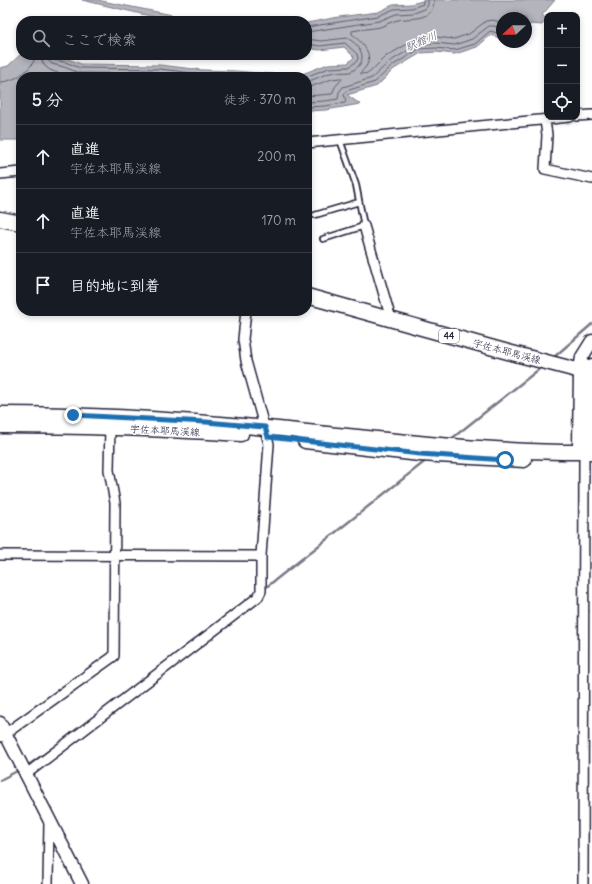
<!DOCTYPE html>
<html lang="ja">
<meta charset="utf-8">
<style>
body{margin:0;font-family:Delius,"Klee One",sans-serif;background:#20242c;color:#f1f3f6}
.controls{position:absolute;right:12px;top:12px;display:grid;overflow:hidden;border-radius:8px;box-shadow:0 2px 6px #0003}
.controls button{width:36px;height:36px;display:grid;place-items:center;padding:0;border:0;border-bottom:1px solid #363941;background:#171b24;color:#f1f3f6;font:20px sans-serif}
.compass{position:absolute;left:496px;top:12px;width:36px;height:36px;border-radius:50%;background:#171b24;box-shadow:0 2px 6px #0003;rotate:248deg}
.stop{position:absolute;width:12px;height:12px;margin:-9px;border:3px solid #1f6fb2;border-radius:50%;background:#fff}
.stop.end{background:#1f6fb2;border-color:#fff;box-shadow:0 1px 4px #0008}
.list{margin:0;padding:0;list-style:none}
h2{display:flex;justify-content:space-between;align-items:center;height:52px;margin:0;padding:0 16px;font-size:17px}
h2 small{font-size:13px;font-weight:400;color:#9ea1a6}
.list li{display:grid;grid-template-columns:26px 1fr auto;gap:12px;align-items:center;box-sizing:border-box;height:64px;padding:0 16px;border-top:1px solid #363941}
.list b{display:block;font-size:15px;white-space:nowrap}
.list p{margin:0;font-size:13px;white-space:nowrap;color:#9ea1a6}
.list em{font-size:13px;font-style:normal;color:#9ea1a6}
.icon{flex:none;width:22px;height:22px;fill:none;stroke:currentColor;stroke-width:2;stroke-linecap:round;stroke-linejoin:round}
.map{position:relative;flex:none;width:592px;height:884px;overflow:hidden}
.search{position:absolute;background:#171b24;box-shadow:0 2px 6px #0003;left:16px;top:16px;width:296px;height:44px;display:flex;align-items:center;gap:10px;box-sizing:border-box;padding:0 14px;border-radius:16px;color:#9ea1a6;font-size:15px}
.panel{position:absolute;background:#171b24;box-shadow:0 2px 6px #0003;left:16px;top:72px;width:296px;height:244px;border-radius:16px}
.map>svg:first-child{display:block}
</style>
<div class="map">
<svg width="592" height="884" viewBox="0 0 592 884">
<rect width="100%" height="100%" fill="#fff"/>
<filter id="ink" filterUnits="userSpaceOnUse"><feTurbulence type="fractalNoise" baseFrequency=".025" numOctaves="2"/><feDisplacementMap in="SourceGraphic" scale="8" xChannelSelector="R" yChannelSelector="G"/><feConvolveMatrix kernelMatrix="1 2 1 2 8 2 1 2 1" color-interpolation-filters="sRGB"/></filter>
<g filter="url(#ink)">
<path fill="#b4b4bc" stroke="#7a7a88" d="M82,0H97L202,21H180L150,16Z
M426,0H555L542,15L547,19L542,25L531,24L526,28V18H502V39L491,35L477,47L455,54L436,52L421,53L394,69L377,86L347,95L360,104L326,110L307,111V77H21V140H0V68L8,66L21,54L66,58L81,64L160,65L202,70L235,71L297,76L328,64L348,63L354,57L344,47L320,50L307,48V23L339,17L378,12L393,5L411,4Z"/>
<g fill="none" stroke-linecap="round" stroke-linejoin="round">
<path stroke="#5c5c6f" stroke-width="1" d="M434,0C434,22 412,17 398,20C392,21 386,25 380,27C371,29 361,29 352,31V34C365,45 377,58 361,72V74L369,73L385,57L416,39L435,37L454,39L469,34L486,21L493,20L502,23
M307,27L378,16L394,9L412,8L423,4V0
M307,32L379,21L396,14L414,13L425,9L428,5V0
M307,39L321,41L347,38C361,45 370,61 352,71C346,74 337,71 330,73C323,75 315,79 307,82
M41,55C42,73 59,72 72,77
M47,55L48,60L52,64L64,67L79,73L159,74L184,77
M52,55V58L55,60L65,62L80,68L160,69L201,74L261,77
M305,77L329,68L349,67L357,61L358,58L357,54L345,43L320,46L307,44
M0,82C14,82 33,70 36,55
M307,88L332,79L340,78L342,79L335,87L332,94L307,96
M307,102L325,101L338,99L339,92L343,87L372,78L389,62L417,45L435,43L455,45L472,39L489,26H494L502,29
M307,107L325,106L345,103L346,100L344,95L346,91L375,82L392,66L419,49L436,48L455,50L475,44L490,31L502,34"/>
<path stroke="#7a7a88" stroke-width="2.5" d="M553,358L592,324
M450,440L543,366
M264,589L428,459
M27,766L56,746
M0,780L21,769"/>
<defs>
<path id="lane" d="M315,215L359,202
M323,239L364,226L356,185L340,140"/>
<path id="street" d="M577,116L592,115
M545,120L547,135L545,169L592,179
M307,143L570,117
M0,174L21,172
M364,226L391,319
M0,555L261,556
M0,737L5,734L114,656L115,503L109,470L110,427
M25,775L258,597L261,591V556L269,444L246,361L243,339L246,311
M48,884L49,821
M583,884L584,452"/>
<path id="secondary" d="M592,341L582,357L580,370L579,446L584,452L591,447L592,365
M0,723L82,884"/>
<path id="primary" d="M0,219L21,223
M307,296L508,352L592,374
M0,414C106,414 212,422 317,433C409,442 500,453 592,452
M0,426C81,426 161,429 241,434
M305,441L420,454L524,460"/>
</defs>
<use href="#lane" stroke="#22223b" stroke-width="8"/>
<use href="#street" stroke="#22223b" stroke-width="12"/>
<use href="#secondary" stroke="#22223b" stroke-width="15"/>
<use href="#primary" stroke="#22223b" stroke-width="17"/>
<use href="#lane" stroke="#fff" stroke-width="4.5"/>
<use href="#street" stroke="#fff" stroke-width="9"/>
<use href="#secondary" stroke="#fff" stroke-width="12"/>
<use href="#primary" stroke="#fff" stroke-width="14"/>
</g>
</g>
<g fill="none" stroke-linecap="round" stroke-linejoin="round" filter="url(#ink)">
<path stroke="#1f6fb2" stroke-width="5" d="M73,415L206,422L265,427L268,437L420,454L505,460"/>
</g>
<g text-anchor="middle" stroke-width="3" stroke-linejoin="round" paint-order="stroke">
<rect fill="#fff" stroke="#646476" stroke-width="1" x="439" y="329" width="20" height="14" rx="3"/>
<g font-size="9" font-weight="bold" fill="#22223b">
<text x="449" y="339">44</text>
</g>
<g font-size="10" fill="#22223b" stroke="#fff">
<text transform="translate(507 351) rotate(15)" y="4">宇佐本耶馬渓線</text>
<text transform="translate(165 430) rotate(3)" y="4">宇佐本耶馬渓線</text>
</g>
<g font-size="11" font-style="italic" fill="#5c5c6f" stroke="#fff">
<text transform="translate(421 41) rotate(-23)" y="4">駅館川</text>
</g>
</g>
</svg>
<div class="controls">
<button>+</button>
<button>−</button>
<button><svg class="icon" aria-label="locate" viewBox="0 0 24 24"><circle cx="12" cy="12" r="6"/><path d="M12 2v4M12 18v4M2 12h4M18 12h4"/></svg></button>
</div>
<svg class="compass" viewBox="-18 -18 36 36"><path d="M0-13l5 13h-10z" fill="#e53935"/><path d="M0 13l5-13h-10z" fill="#9ea1a6"/></svg>
<div class="stop" style="left:505px;top:460px"></div>
<div class="stop end" style="left:73px;top:415px"></div>
<div class="search"><svg class="icon" aria-label="search" viewBox="0 0 24 24"><circle cx="10" cy="10" r="6"/><path d="M15 15l6 6"/></svg>ここで検索</div>
<section class="panel">
<h2>5 分<small>徒歩 · 370 m</small></h2>
<ul class="list">
<li><svg class="icon" aria-label="ahead" viewBox="0 0 24 24"><path d="M12 20V5M6 11l6-6 6 6"/></svg><div><b>直進</b><p>宇佐本耶馬渓線</p></div><em>200 m</em></li>
<li><svg class="icon" aria-label="ahead" viewBox="0 0 24 24"><path d="M12 20V5M6 11l6-6 6 6"/></svg><div><b>直進</b><p>宇佐本耶馬渓線</p></div><em>170 m</em></li>
<li><svg class="icon" aria-label="arrive" viewBox="0 0 24 24"><path d="M6 21V4h12l-3 4 3 4H6"/></svg><div><b>目的地に到着</b></div></li>
</ul>
</section>
</div>
